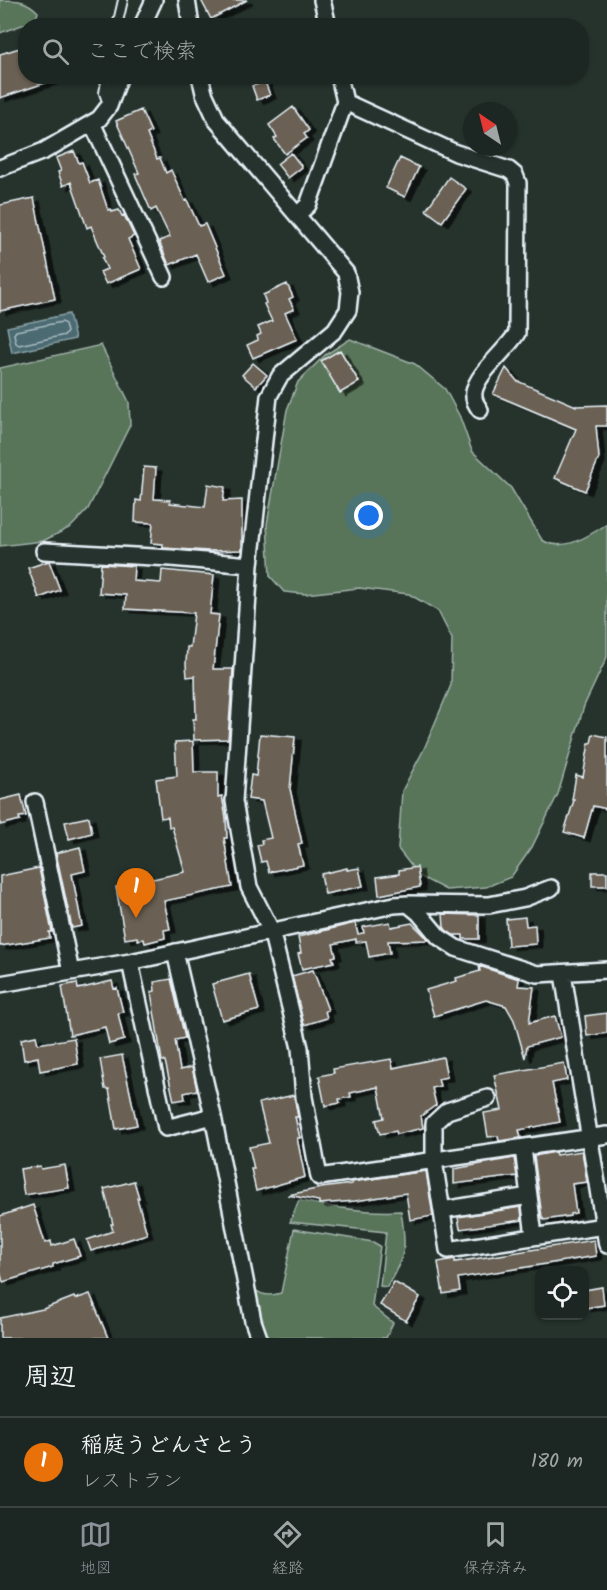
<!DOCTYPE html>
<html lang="ja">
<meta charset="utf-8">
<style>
body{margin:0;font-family:Kalam,"Klee One",sans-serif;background:#29322f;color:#f1f3f6}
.controls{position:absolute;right:18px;bottom:18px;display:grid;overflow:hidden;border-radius:12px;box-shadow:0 2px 4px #0004}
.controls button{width:54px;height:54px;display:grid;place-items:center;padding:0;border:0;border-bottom:2px solid #3a4340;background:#1c2622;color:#f1f3f6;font:30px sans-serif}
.compass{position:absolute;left:463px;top:102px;width:54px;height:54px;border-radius:50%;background:#1c2622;box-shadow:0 2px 4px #0004;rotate:325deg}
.you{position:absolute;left:369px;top:516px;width:21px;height:21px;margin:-15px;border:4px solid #fff;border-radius:50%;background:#1a73e8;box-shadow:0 0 0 9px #1a73e833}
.badge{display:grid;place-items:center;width:39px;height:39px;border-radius:50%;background:#8c9099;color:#fff;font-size:20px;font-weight:700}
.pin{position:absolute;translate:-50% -50px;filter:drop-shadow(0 2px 3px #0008)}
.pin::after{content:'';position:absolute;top:32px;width:21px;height:18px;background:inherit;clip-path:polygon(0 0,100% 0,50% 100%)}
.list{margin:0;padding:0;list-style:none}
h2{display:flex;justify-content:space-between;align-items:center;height:78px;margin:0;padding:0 24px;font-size:26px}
h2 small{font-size:20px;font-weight:400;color:#a0a5a5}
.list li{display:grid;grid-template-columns:39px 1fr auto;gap:18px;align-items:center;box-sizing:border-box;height:90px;padding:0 24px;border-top:2px solid #3a4340}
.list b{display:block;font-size:22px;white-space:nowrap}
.list p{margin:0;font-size:20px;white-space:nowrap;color:#a0a5a5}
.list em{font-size:20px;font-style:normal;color:#a0a5a5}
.icon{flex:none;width:33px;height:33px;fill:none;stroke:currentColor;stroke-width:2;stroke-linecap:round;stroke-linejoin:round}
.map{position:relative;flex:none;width:607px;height:1338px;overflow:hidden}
.search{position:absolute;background:#1c2622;box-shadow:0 2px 4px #0004;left:18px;right:18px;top:18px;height:66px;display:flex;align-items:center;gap:15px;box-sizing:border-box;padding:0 21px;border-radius:24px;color:#a0a5a5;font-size:22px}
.sheet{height:168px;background:#1c2622}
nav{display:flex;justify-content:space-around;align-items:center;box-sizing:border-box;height:84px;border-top:2px solid #3a4340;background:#1c2622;font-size:16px;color:#a0a5a5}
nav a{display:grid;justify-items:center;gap:3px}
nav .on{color:#8c9099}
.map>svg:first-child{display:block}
</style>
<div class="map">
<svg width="607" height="1338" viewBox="0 0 607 1338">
<defs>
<filter id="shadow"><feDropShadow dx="6" dy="3.5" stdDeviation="0" flood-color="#0009"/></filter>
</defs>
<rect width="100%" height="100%" fill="#26332d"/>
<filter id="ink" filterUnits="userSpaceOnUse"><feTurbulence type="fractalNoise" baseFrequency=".0167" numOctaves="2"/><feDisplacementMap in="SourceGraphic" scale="12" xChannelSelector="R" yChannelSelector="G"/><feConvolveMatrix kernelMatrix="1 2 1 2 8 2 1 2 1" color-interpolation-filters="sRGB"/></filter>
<g filter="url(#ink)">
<path fill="#59745a" stroke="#a0b2a9" stroke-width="1.5" d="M0,0C18,0 26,0 38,12L36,20L0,33Z
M350,339L415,364L445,389L460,417L472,451L511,488L542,540C563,553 589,536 607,524V657L584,706L558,794L532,847L511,877L486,887L446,890L419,876L398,849L402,791L424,749L451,685L452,639L438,611L409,594L359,588L305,594L284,592L270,576L267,524L287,410L298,382L325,355Z
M101,345L129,402L130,425L88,509L71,527L43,541L0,546V368Z
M299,1200C333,1208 366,1213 401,1211C407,1249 406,1254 387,1287L380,1286L386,1232L290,1222Z
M294,1229L373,1242L380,1246L372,1306L393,1323L386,1338H267L265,1336L251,1287C261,1295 268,1297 281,1293Z"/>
<path fill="#4b6b72" stroke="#8aa1a8" stroke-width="1.5" d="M69,314L75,339L12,353L7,327Z"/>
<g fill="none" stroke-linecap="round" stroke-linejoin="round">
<path stroke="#a9bbc2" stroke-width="1.5" d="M62,322L65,324L67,332L65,335L19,345L16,343L14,334L16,331Z"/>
</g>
<path fill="#6a6152" stroke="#e8f1f8" stroke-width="1.5" filter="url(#shadow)" d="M201,0H247L211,19Z
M26,46V76H57V79L0,98V54Z
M265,82L270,95L257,100L252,86Z
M293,107L309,130L304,134L307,138L285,154L274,139L277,137L269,125Z
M141,110L151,132L147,134L157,159L160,158L166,173L171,170L185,201L187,200L199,226L205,224L226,274L208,282L196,254L169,265L159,241L170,237L156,208L151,211L135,174L139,173L116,121Z
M74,151L79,163L82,162L90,183L98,180L108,210L111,209L112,212L119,210L122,216L124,215L134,236L128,239L141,269L106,284L100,272L107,269L102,258L104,257L91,226L87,228L71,182L63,186L58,172L61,171L56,158Z
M291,153L302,167L288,178L277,164Z
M400,158L419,167L405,197L386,188Z
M449,177L466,189L442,222L426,210Z
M34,198L55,299L0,311V205Z
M287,284L293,297L289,299L294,309L285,313L297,339L253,358L247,345L258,340L257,336L261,334L258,327L272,321L264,304L266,303L263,295Z
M340,350L359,382L340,393L321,361Z
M253,363L267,375L256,387L242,375Z
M506,368L517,381L576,406L607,405V426H596L599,458L585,491L555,478L576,429L493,394Z
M144,467L156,468L154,499L170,500V503L205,507L208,484L225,487L223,501L242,500V550L208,551L163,548V544L151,543L153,523L135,522L136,500L141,501Z
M49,561L60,590L39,598L28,568Z
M101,564L134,566L133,581L161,583L162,570L214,575L210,614L219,615L213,669H233L228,739L194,740L193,719H196L195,676L187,677L186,664L187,647H190L194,613L125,609L126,595L99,593Z
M260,734L295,737L290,789L302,843L298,844L303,865L269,872L266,861L261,862L257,845L262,844L261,840L271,838L262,801L248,799L251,775L256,776Z
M593,734L607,737V809L593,806L584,838L564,832L574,800H572L576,775L583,777L589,743H591Z
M193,741L194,772H218V797L222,796L226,818L227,838H224L232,887L164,901L170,929L164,930L165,938L145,943L144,939L138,940L137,937L125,939L116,887L185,872L172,827H169L168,817L161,818L156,779L177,776L175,742Z
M21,795L26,816L19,817L20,820L0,825V800Z
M89,817L92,833L69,839L65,822Z
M80,847L85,871L72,874L82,926L72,928L56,853Z
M417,867L420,887L379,895L377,877L399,874V870Z
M39,868L52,932H49L50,938L0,946V876Z
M347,868V870L359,868L363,886L325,894L321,874Z
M592,872H607V886H592Z
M443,914L479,915V939H463V935H453L446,930L444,927Z
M525,917L526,926L535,925L536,944L508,946L506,919Z
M390,922L391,927L412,923L429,940L388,941L390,953L369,957L366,941L356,942V939L333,944L336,956L332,957L334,962L302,969L298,954L301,953L298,937L355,923L358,934L364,933L363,927Z
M479,966L519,979L518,986L534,987L529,1023L555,1016L561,1037L527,1046L525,1058L514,1020L506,1006L486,1000L434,1016L426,990L457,981L456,978L480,971Z
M313,970L328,1010L325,1011L327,1018L304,1025L292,976Z
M249,974L259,1010L222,1020L212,984Z
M171,979L185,1038L175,1040L180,1070L192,1067L197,1090L184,1093L185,1099L174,1101L165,1061H162L151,992L155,991L154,982Z
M112,981L114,989L117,988L123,1012L118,1013L124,1040L109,1044L105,1027L70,1035L62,986L77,983L78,989Z
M607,1013V1033L587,1036L585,1016Z
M36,1036L38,1044L74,1038L78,1064L40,1071L38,1057L24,1060L21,1039Z
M122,1055L137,1125L116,1129L109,1089H105L100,1059Z
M443,1057L447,1077L438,1079L440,1086L432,1088L436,1105L421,1116L423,1128L397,1134L396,1131L380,1134L376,1120L384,1118L378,1087L350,1093L351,1097L339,1099L340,1103L325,1106L319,1076L334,1073L333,1069L391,1059L393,1068Z
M564,1063L567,1080L552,1083L560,1122L519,1130L521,1138L499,1141L498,1136L488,1137L484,1113L502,1110L494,1075Z
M294,1095L298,1117H295L300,1138H297L305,1177L256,1191L251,1169H254L249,1147L269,1143L259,1103Z
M582,1151L587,1182L572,1184L576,1213L570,1214V1216L544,1220L542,1217L534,1156L555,1152L556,1155Z
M514,1158L517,1176L454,1184V1169Z
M65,1165L69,1188L24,1195L20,1169L40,1166L41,1169Z
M426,1171L433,1216L410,1220L406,1193L355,1201L319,1204V1201L288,1195L321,1188L352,1184V1182Z
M134,1181L139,1198H137L147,1234L91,1251L87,1240L113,1231L111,1224H113L104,1189Z
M33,1205L45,1243L51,1241L52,1246L74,1239L80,1256L53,1264V1267L3,1282L0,1271V1216Z
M521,1207L522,1220L460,1229L458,1217Z
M594,1240L596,1256L458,1278L460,1291L443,1294L438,1262L455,1259V1262Z
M394,1282L420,1297L406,1321L380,1305Z
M602,1287L604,1305L585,1308V1290Z
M90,1294L108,1338H0V1318L43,1309L74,1297L75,1299Z"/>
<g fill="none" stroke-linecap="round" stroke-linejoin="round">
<defs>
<path id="service" d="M117,26L123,0
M107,76L104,93L108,104"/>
<path id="minor" d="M187,0L191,26
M322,0L328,26
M142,26L154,0
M200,76L204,93L217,121L346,273L350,292L348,310L335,330L280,376L269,396L250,565L234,801L249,887L271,930L300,1048L304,1097L319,1177L607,1135
M345,102L456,153L509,170L515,175L518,183L517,333C507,350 477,373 474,392C473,400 476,404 480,410
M92,123L164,277
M0,168L44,151L99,119L109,106L120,76
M297,215L308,205L345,102L339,76
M44,551L171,558L250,565
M35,802L71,972
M408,904L489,905L525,898L551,888
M175,952L213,1116L253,1321L259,1338
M130,962L166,1128L213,1116
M563,974L607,1245
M0,984L130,962L394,905L408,904L419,913L439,937L456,948L487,958L537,974L607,970
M488,1098L447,1111L434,1123V1161L448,1250L604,1226
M523,1148L534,1236
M442,1210L529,1196"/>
</defs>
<use href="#service" stroke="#e8f1f8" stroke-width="12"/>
<use href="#minor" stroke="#e8f1f8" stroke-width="20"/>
<use href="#service" stroke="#26332d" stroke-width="8"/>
<use href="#minor" stroke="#26332d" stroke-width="15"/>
</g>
</g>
</svg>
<div class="controls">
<button><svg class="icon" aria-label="locate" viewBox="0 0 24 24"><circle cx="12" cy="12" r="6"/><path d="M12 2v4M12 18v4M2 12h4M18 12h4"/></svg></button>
</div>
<svg class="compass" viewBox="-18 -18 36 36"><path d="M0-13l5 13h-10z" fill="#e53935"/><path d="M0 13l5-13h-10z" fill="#a0a5a5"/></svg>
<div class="you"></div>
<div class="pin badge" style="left:136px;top:918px;background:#e8710a">1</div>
<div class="search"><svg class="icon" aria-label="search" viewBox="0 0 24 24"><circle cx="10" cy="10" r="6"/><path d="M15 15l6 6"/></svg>ここで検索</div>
</div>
<section class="sheet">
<h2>周辺<small></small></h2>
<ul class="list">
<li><span class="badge" style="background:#e8710a">1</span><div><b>稲庭うどんさとう</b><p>レストラン</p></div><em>180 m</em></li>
</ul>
</section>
<nav>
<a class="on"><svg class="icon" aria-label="map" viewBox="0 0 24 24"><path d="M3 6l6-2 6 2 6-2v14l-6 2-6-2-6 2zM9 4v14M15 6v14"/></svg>地図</a>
<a><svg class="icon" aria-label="directions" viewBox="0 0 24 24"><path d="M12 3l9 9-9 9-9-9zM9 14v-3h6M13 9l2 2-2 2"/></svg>経路</a>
<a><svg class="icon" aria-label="saved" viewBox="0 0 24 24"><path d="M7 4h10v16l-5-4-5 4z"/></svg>保存済み</a>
</nav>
